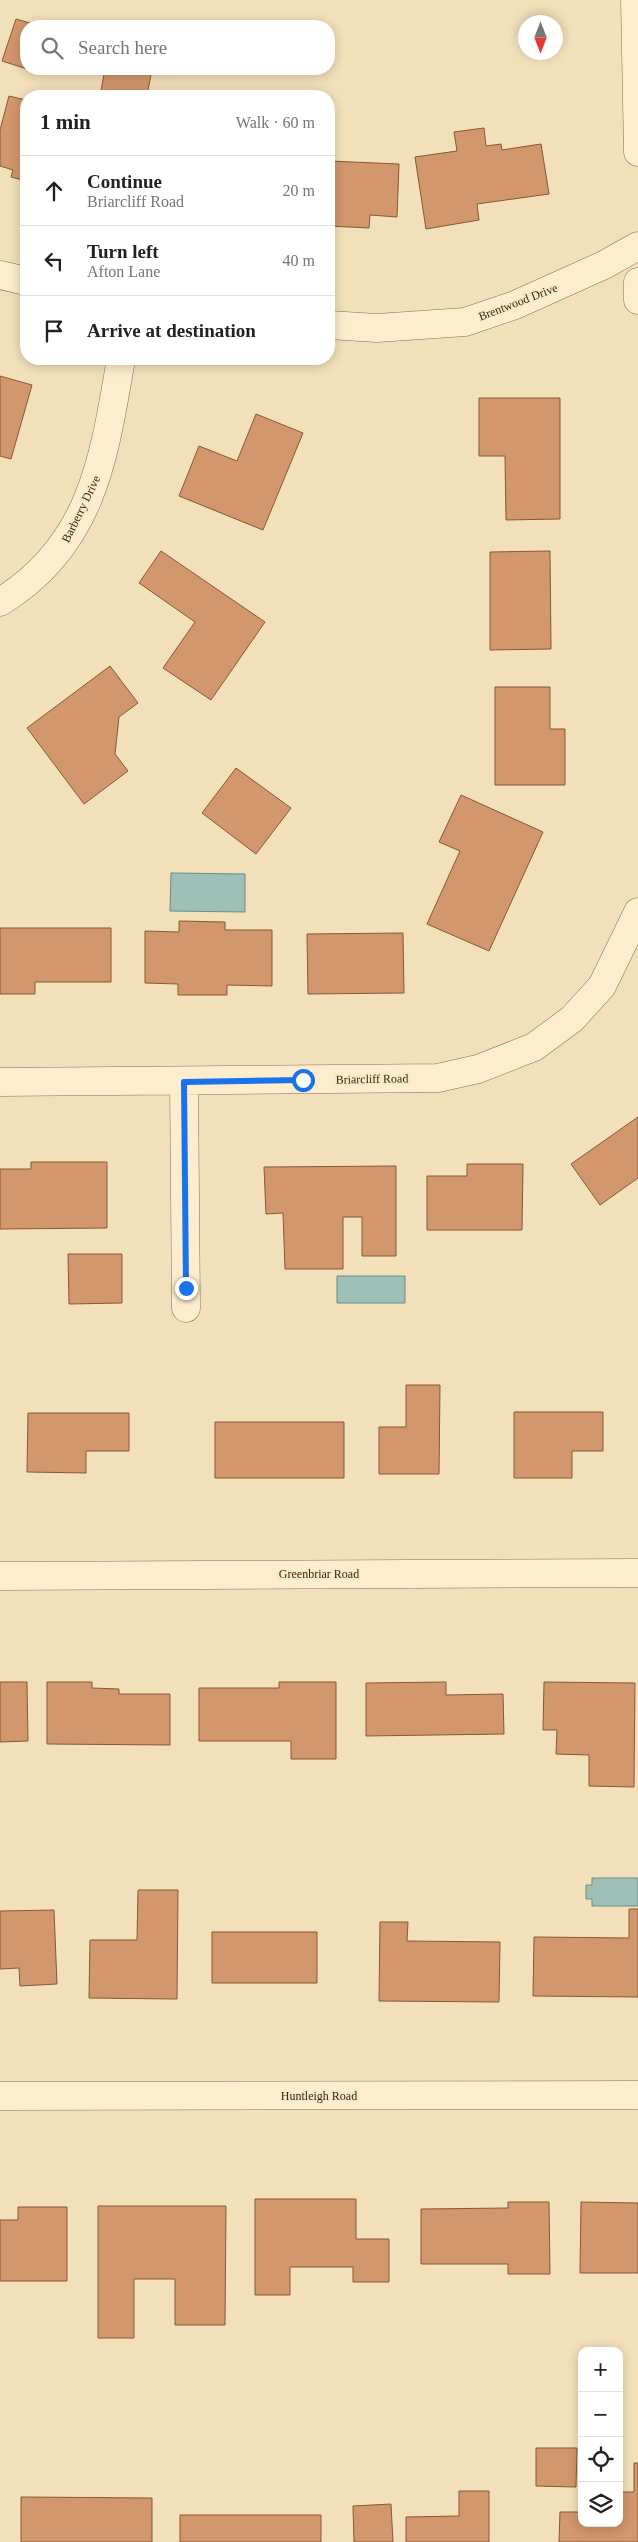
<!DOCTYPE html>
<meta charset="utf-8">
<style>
body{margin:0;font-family:Georgia,serif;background:#f2f2f2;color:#222}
.controls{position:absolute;right:15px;bottom:15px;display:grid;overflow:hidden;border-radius:10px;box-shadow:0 2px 12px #0003}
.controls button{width:45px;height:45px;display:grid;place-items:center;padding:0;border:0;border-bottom:1px solid #e0e0e0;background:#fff;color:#222;font:25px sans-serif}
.compass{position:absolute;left:518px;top:15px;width:45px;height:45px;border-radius:50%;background:#fff;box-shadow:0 2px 12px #0003;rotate:180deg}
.stop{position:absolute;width:15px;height:15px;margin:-11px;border:4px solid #1a73e8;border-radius:50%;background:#fff}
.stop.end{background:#1a73e8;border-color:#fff;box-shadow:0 1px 5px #0008}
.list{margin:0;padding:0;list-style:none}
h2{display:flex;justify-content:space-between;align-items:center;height:65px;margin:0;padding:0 20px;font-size:21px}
h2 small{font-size:16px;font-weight:400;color:#767676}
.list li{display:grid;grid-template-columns:32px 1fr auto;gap:15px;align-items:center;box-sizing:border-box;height:70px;padding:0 20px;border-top:1px solid #e0e0e0}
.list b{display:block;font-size:19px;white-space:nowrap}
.list p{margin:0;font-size:16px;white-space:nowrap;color:#767676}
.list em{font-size:16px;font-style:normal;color:#767676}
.icon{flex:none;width:28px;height:28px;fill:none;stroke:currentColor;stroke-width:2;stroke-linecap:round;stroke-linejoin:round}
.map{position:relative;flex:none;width:638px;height:2542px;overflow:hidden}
.search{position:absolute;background:#fff;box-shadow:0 2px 12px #0003;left:20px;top:20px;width:315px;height:55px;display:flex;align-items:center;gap:12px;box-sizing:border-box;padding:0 18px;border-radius:20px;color:#767676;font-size:19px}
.panel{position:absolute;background:#fff;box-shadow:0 2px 12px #0003;left:20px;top:90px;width:315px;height:275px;border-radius:20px}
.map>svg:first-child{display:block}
</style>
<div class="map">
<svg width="638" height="2542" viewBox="0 0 638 2542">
<rect width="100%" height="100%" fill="#f1e0b9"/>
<path fill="#9fc0b7" stroke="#668e84" d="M171,873L245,874V912L170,911Z
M337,1276H405V1303H337Z
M592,1878H638V1906H592V1899H586V1885H592Z"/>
<path fill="#d2976c" stroke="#895837" d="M16,19L40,26H26V69H44L43,74L2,61Z
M105,69H152L147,96H100Z
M9,96L26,100V181L11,177L13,170L0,166V130Z
M484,128L486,146L501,144L502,150L541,144L549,194L477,204L479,220L426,229L415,157L457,151L454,132Z
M329,161L399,164L397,217L370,215L369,228L329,226Z
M0,376L32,385L11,459L0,456Z
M479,398H560V519L506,520L505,456H479Z
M256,414L303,433L263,530L179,496L199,446L237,461Z
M161,551L265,622L211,700L163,668L195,622L139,583Z
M550,551L551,649L490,650V552Z
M110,666L138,703L119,717L115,754L128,771L84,804L27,728Z
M495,687H550V729H565V785H495Z
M236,768L291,808L256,854L202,813Z
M461,795L543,832L489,951L427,924L460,851L439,842Z
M179,921L225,922V930H272V986L227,985V995H178V984L145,983V931L179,932Z
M0,928H111V982H35V994H0Z
M403,933L404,993L308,994L307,934Z
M638,1117V1178L600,1205L571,1164Z
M31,1162H107V1228L0,1229V1169H31Z
M467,1164H523L522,1230H427V1176H467Z
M396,1166V1256H362V1217H343V1269H285L283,1213L266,1214L264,1167Z
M68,1254H122V1303L69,1304Z
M406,1385H440L439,1474H379V1427H406Z
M514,1412H603V1451H572V1478H514Z
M28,1413H129V1451H86V1473L27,1472Z
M215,1422H344V1478H215Z
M0,1682H27L28,1741L0,1742Z
M47,1682H92V1688L119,1689V1694H170V1745L47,1744Z
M279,1682H336V1759H291V1741H199V1688H279Z
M446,1682V1695L503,1694L504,1734L366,1736V1683Z
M544,1682L635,1683L634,1787L589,1786V1755L556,1754L557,1730H543Z
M138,1890H178L177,1999L89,1998L90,1940H137Z
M629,1909H638V1997L533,1996L534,1937L629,1938Z
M54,1910L57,1984L20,1986L19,1968L0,1969V1911Z
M380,1922H408L407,1941L500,1942L499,2002L379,2001Z
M212,1932H317V1983H212Z
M255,2199H356V2239H389V2282H353V2267H290V2295H255Z
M508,2202H549L550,2274H508V2264H421V2209L508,2208Z
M581,2202L638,2203V2273H580Z
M98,2206H226L225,2325H175V2279H134V2338H98Z
M18,2207H67V2281H0V2220H18Z
M536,2448H577L576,2487L536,2486Z
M634,2463H638V2542H559L560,2512H582V2523H619V2492H634Z
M459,2491H489V2542H406V2517L459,2516Z
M21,2497L152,2498V2542H21Z
M391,2504L393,2542H354L353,2506Z
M180,2515H321V2542H180Z"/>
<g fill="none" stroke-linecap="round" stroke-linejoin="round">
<defs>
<path id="minor" d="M635,0L638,152
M0,275L26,281
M638,282V300
M329,325L377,328L465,322L515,305L604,265L638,246
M0,602C93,545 104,457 121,359
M0,1082L438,1078L478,1069L534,1047L572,1019L602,986L638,912
M184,1082L186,1308
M0,1576L638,1573
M0,2096L638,2095"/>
</defs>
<use href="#minor" stroke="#886f53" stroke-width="29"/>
<use href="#minor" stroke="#fbedcd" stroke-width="28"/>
</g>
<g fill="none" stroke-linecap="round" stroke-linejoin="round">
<path stroke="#1a73e8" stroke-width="6" d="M186,1288L184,1082L303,1080"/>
</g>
<g text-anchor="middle" stroke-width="4" stroke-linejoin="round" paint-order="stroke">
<g font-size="12" fill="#362719" stroke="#f8eac9">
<text transform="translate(518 302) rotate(-21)" y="4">Brentwood Drive</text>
<text transform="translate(81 509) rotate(-64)" y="4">Barberry Drive</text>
<text transform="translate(372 1079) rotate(-1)" y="4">Briarcliff Road</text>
<text x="319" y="1578">Greenbriar Road</text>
<text x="319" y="2100">Huntleigh Road</text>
</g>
</g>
</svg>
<div class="controls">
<button>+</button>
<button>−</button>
<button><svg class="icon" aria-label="locate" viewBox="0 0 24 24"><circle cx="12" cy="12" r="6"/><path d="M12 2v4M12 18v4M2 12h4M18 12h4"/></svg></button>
<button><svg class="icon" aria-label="layers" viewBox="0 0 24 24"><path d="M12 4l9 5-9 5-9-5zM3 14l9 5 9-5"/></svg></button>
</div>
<svg class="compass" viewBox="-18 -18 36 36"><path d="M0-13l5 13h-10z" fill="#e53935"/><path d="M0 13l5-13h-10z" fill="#767676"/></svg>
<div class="stop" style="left:303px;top:1080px"></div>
<div class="stop end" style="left:186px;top:1288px"></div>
<div class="search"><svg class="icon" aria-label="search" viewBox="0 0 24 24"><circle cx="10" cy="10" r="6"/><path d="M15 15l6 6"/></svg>Search here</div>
<section class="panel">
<h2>1 min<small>Walk · 60 m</small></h2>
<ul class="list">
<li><svg class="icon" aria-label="ahead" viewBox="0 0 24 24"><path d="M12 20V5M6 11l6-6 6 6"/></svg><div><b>Continue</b><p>Briarcliff Road</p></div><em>20 m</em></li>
<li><svg class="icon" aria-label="left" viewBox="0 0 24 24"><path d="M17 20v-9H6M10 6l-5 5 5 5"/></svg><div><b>Turn left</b><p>Afton Lane</p></div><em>40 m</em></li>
<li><svg class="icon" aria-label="arrive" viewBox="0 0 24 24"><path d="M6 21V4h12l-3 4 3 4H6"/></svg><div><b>Arrive at destination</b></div></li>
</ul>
</section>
</div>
